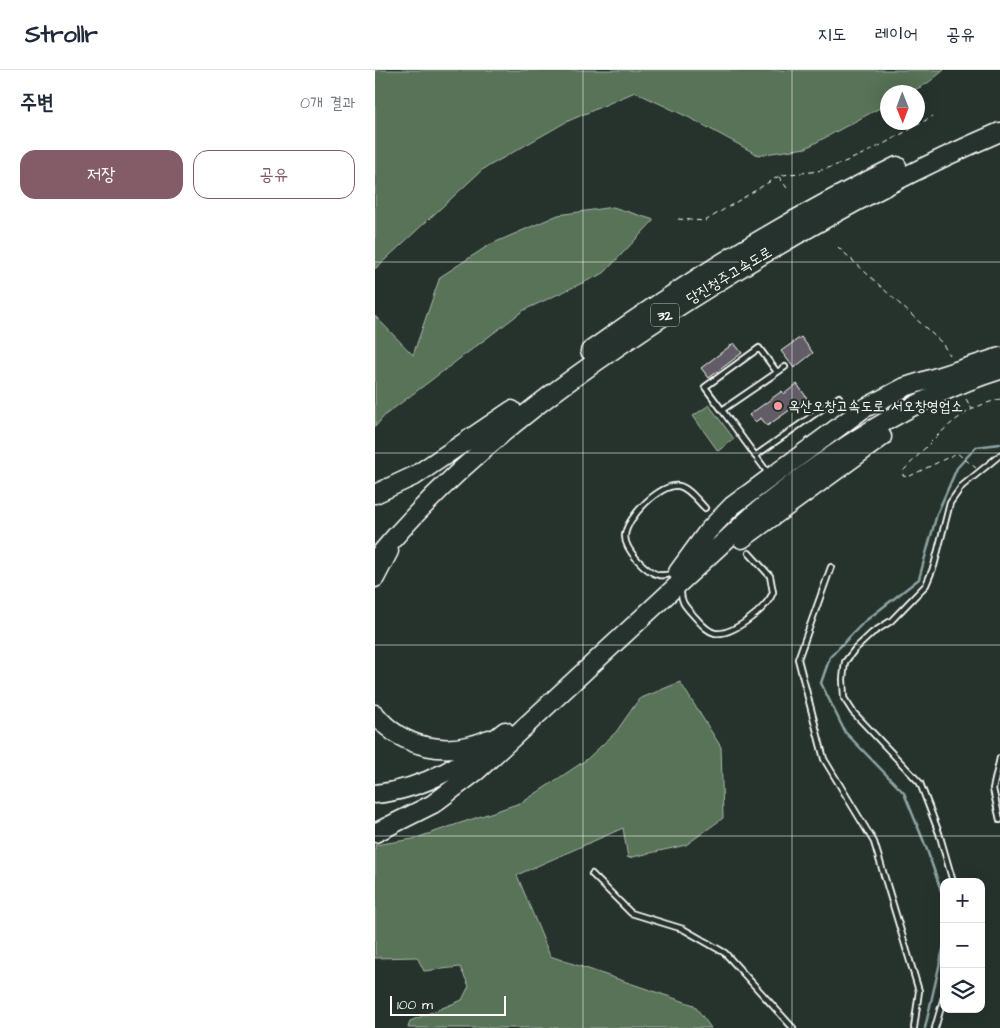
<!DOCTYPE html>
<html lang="ko">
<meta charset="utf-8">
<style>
body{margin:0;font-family:"Architects Daughter","Poor Story",sans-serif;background:#f6f6f7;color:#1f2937}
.controls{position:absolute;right:15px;bottom:15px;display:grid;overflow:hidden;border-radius:10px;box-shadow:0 5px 20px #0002}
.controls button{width:45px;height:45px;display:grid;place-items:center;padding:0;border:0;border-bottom:1px solid #e0e1e3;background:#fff;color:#1f2937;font:25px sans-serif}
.compass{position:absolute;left:505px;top:15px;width:45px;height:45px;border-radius:50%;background:#fff;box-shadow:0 5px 20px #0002;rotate:179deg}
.scale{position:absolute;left:15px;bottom:12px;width:116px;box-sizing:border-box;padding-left:5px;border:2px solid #fff;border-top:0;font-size:14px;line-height:18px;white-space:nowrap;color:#fff;-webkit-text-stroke:4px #26332d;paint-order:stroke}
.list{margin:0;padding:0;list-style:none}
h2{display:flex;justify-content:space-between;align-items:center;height:65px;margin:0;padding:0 20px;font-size:21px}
h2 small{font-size:16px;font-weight:400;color:#747a83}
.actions{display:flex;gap:10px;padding:15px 20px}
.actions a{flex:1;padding:11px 0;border:1px solid #845c67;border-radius:15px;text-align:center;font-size:18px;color:#845c67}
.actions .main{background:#845c67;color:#fff}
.icon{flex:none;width:28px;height:28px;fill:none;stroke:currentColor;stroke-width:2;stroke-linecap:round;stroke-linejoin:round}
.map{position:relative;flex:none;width:625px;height:958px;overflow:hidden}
header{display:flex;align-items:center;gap:30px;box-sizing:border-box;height:70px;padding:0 25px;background:#fff;border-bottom:1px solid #e0e1e3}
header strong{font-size:24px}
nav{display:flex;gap:28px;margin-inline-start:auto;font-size:18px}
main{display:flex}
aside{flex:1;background:#fff}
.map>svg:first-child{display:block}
</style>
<header>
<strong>Strollr</strong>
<nav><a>지도</a><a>레이어</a><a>공유</a></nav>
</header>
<main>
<aside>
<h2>주변<small>0개 결과</small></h2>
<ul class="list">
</ul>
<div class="actions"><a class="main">저장</a><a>공유</a></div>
</aside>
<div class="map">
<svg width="625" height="958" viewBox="0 0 625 958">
<rect width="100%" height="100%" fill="#26332d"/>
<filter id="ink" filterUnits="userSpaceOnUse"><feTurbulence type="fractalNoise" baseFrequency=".02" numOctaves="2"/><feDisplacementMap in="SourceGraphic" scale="10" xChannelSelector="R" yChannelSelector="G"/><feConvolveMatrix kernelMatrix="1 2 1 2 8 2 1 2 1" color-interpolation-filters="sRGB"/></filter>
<g filter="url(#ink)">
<path fill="#587359" stroke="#acb9ac" d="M0,0H569C546,19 543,22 512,22V34L431,78L383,85L315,48L260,22L191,52L107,100L0,199Z
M238,137L279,150L229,203L149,240L10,345L0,357V246L38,285L65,207L114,175L183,145Z
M334,335L359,369L343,381L318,346Z
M305,612L346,677L348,748L311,775L253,788L248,758L142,805L175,886L319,935L336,958H33L35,951L87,930L94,916L85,897L49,901L42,887L0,888V775L38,769L148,732L211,690L241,662L264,629Z"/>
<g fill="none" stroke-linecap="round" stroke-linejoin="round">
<path stroke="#8ea4a4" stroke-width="2.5" d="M569,829L551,777L529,723L470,662L446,613L455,587L489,552L544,509L562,444L582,398L601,377L625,374
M550,958L569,875"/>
</g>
<path fill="#625c66" stroke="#fff" d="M426,267L438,283L419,298L406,281Z
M359,273L367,283L334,308L326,298Z
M422,314L432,328L392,356L386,348L380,352L374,345L407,321L409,324Z"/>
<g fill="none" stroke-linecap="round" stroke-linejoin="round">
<defs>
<path id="lane" d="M347,340L330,317L384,278L402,302
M380,386L464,327
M393,403L347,340L410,297
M456,497L423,589L449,689L499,772L544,921L539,958
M300,503C295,504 290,506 284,505C271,502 250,480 250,466C251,448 285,413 304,416C314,418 323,431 330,438
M306,519C305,532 311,537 319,546C325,552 331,561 340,563C357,566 393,538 398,522L395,506L374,483
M625,688L618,719L625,750
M217,804L256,843L308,859L350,883L418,958
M578,812L564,763L545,713L478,642L469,628L468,609L470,592L480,579L497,563L516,551L551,515L559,496L575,433L587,416L625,385
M560,958L569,927"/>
<path id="highway" d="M215,281C311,212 415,148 522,96
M0,424L41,405L137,340
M367,469L507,367
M0,490C95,375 218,289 344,211C435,155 527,104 625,62
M303,502L333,461L357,436L488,339L530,317L625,287
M0,508L14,481
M0,644C28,679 73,687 114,669
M0,724C52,719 90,693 130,661
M0,763L58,734L103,700L379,444C452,385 535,328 625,300"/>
</defs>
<use href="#lane" stroke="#fff" stroke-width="8"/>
<use href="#highway" stroke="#fff" stroke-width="21"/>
<path stroke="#fff" stroke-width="1" stroke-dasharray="5 4" stroke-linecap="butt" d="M404,107L412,118
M303,149L330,151L404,106C419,102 435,104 450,99C487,87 524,66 558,46
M463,177L566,272L575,285
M591,329L597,339
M601,398L582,383L533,407L528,406V401C548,381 570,354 596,340C604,335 615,332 625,329"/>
<use href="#lane" stroke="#26332d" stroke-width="4.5"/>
<use href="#highway" stroke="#26332d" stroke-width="18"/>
</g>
</g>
<path fill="none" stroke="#fff" stroke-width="1" stroke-opacity="0.55" d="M208,0V958M417,0V958M0,192H625M0,383H625M0,575H625M0,766H625"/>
<circle fill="#ff9aa2" stroke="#26332d" stroke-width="2" cx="403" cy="336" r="5"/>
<g text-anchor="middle" stroke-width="4.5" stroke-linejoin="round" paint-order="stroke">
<rect fill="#26332d" stroke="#bec2c0" stroke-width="1" x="276" y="233.5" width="28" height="23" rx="4"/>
<g font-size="14" font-weight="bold" fill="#fff">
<text x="290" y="250">32</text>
</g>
<g font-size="15" fill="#fff" stroke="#26332d">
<text transform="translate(354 205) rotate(-31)" y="5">당진청주고속도로</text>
</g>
<g font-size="15" fill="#fff" stroke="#26332d" text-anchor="start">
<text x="413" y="341">옥산오창고속도로 서오창영업소</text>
</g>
</g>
</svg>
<div class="controls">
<button>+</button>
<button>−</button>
<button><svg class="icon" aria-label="layers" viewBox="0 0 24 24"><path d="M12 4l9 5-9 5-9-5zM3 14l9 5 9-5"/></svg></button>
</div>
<svg class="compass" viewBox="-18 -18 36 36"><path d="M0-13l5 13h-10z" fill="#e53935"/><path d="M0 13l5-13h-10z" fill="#747a83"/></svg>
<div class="scale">100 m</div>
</div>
</main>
